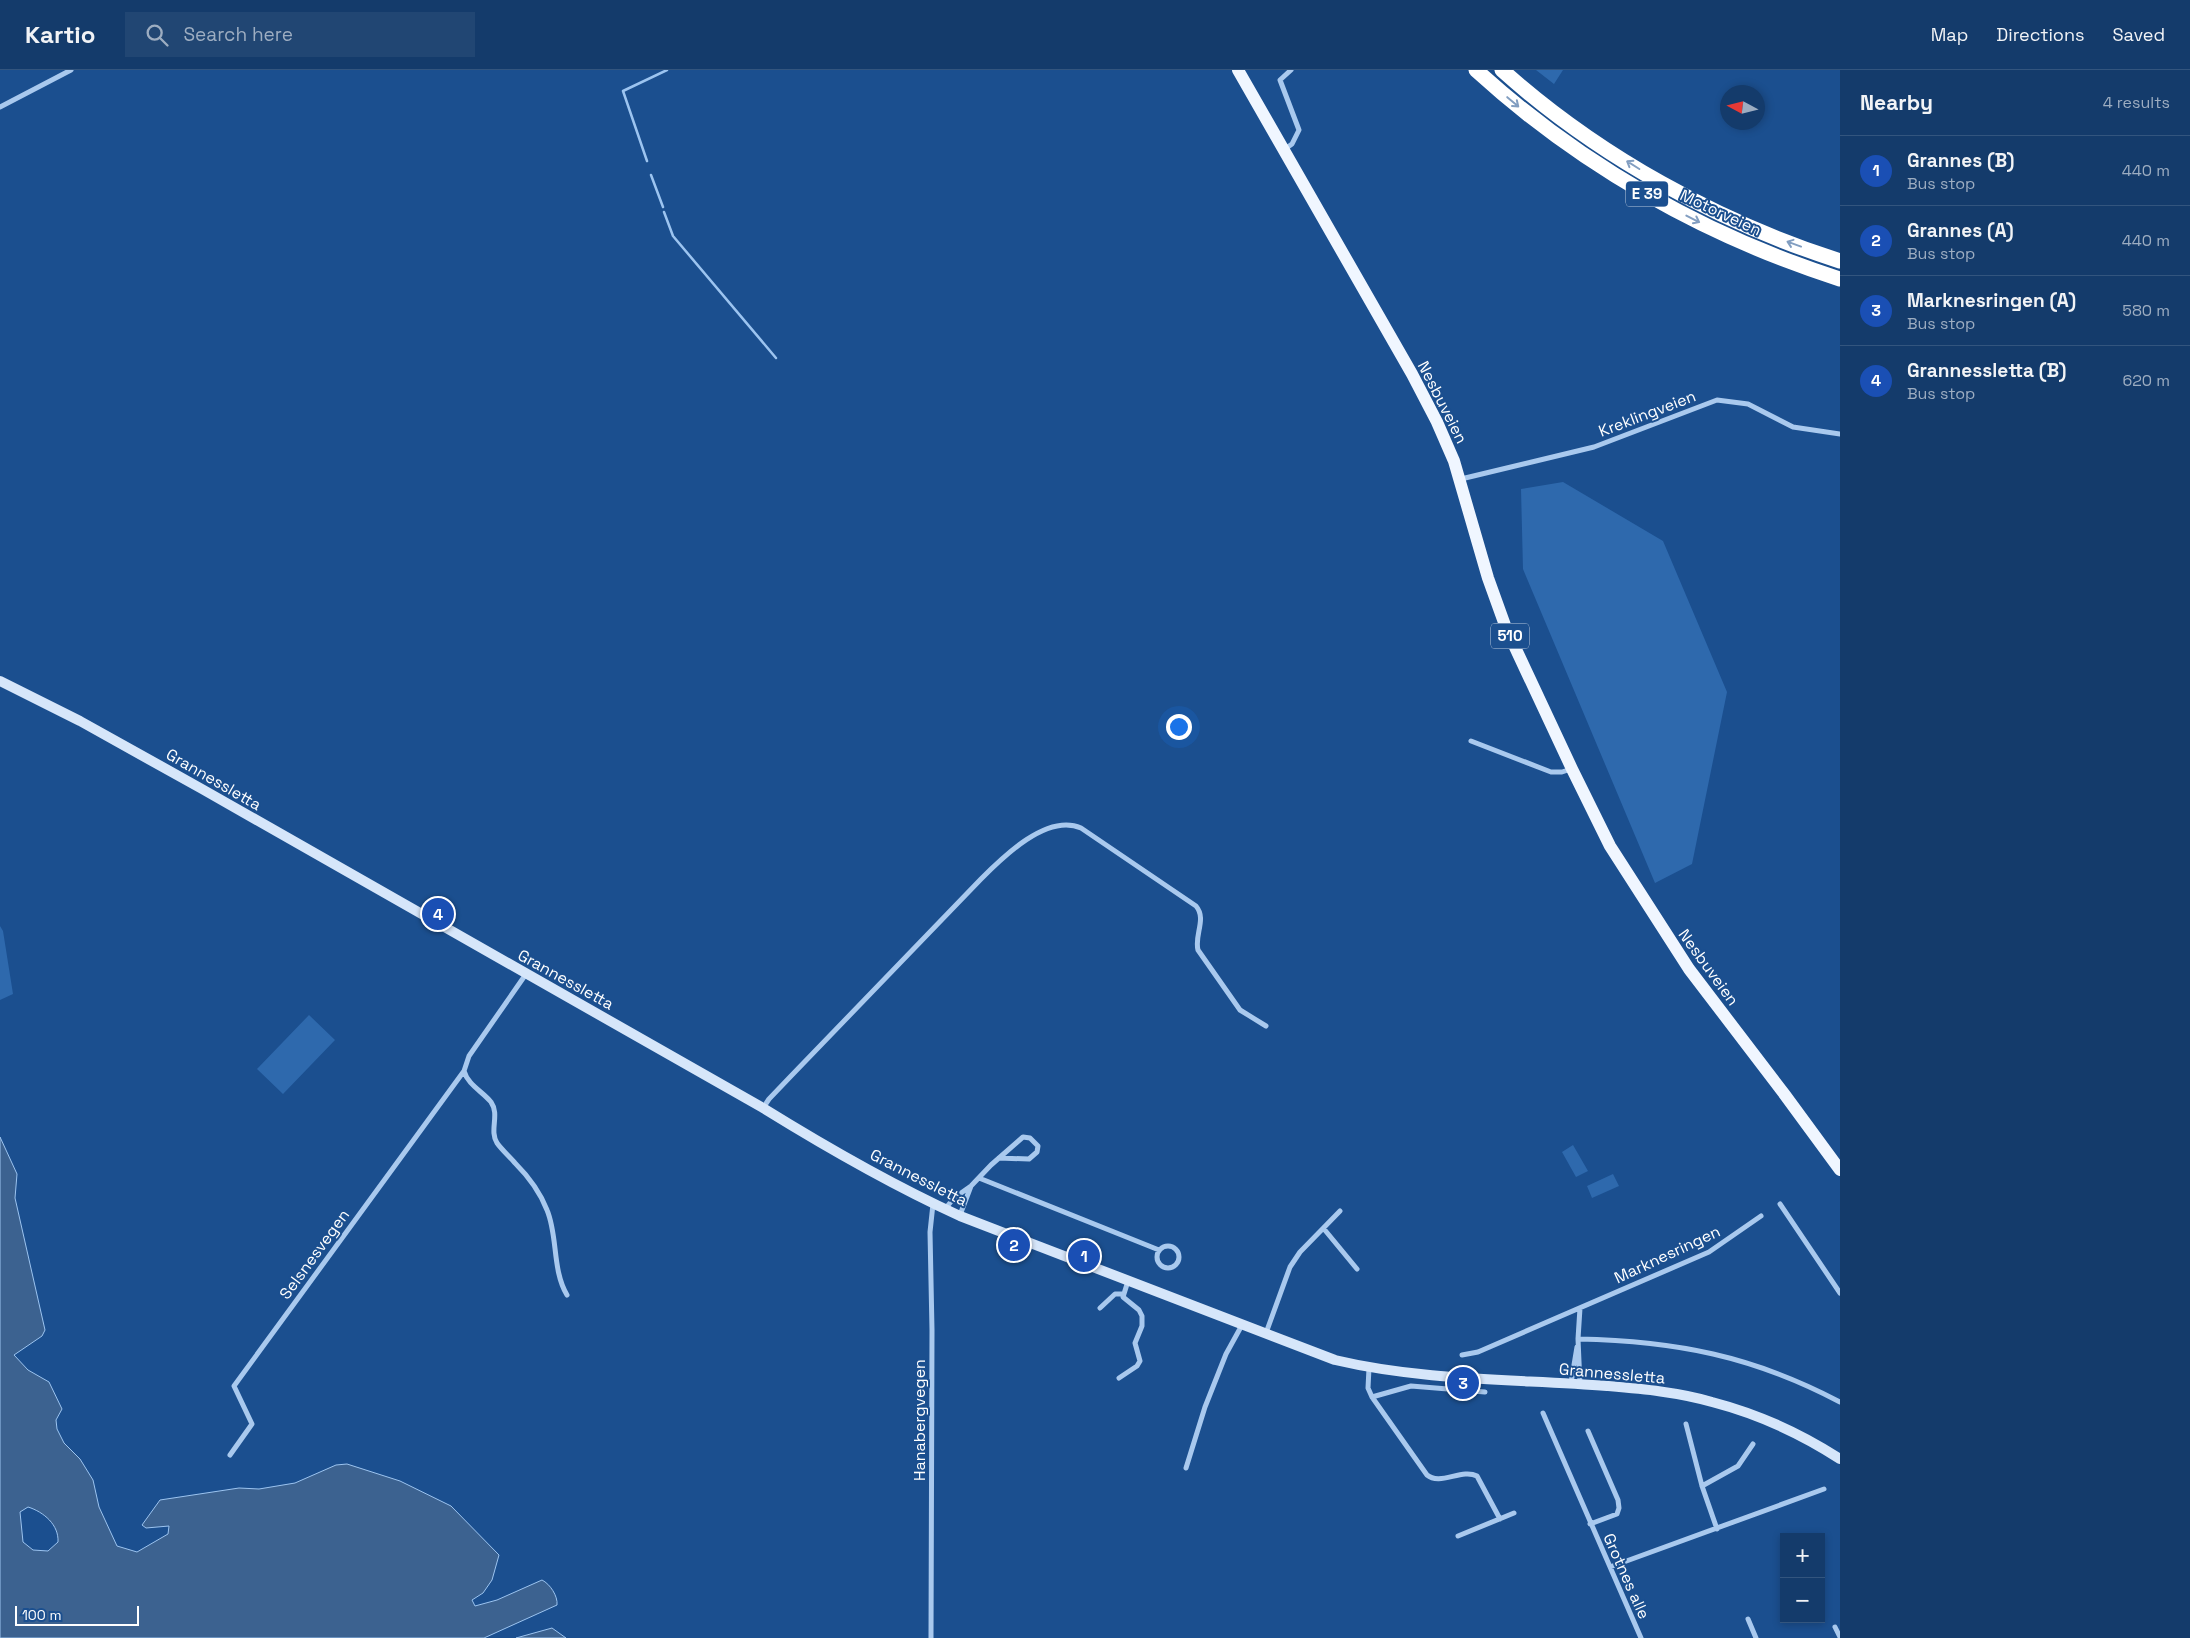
<!DOCTYPE html>
<meta charset="utf-8">
<style>
body{margin:0;font-family:"Space Grotesk",sans-serif;background:#214673;color:#f1f3f6}
.controls{position:absolute;right:15px;bottom:15px;display:grid;overflow:hidden;border-radius:0px;box-shadow:0 2px 8px #0003}
.controls button{width:45px;height:45px;display:grid;place-items:center;padding:0;border:0;border-bottom:1px solid #33557e;background:#143b6b;color:#f1f3f6;font:25px sans-serif}
.compass{position:absolute;left:1720px;top:15px;width:45px;height:45px;border-radius:50%;background:#143b6b;box-shadow:0 2px 8px #0003;rotate:277deg}
.scale{position:absolute;left:15px;bottom:12px;width:124px;box-sizing:border-box;padding-left:5px;border:2px solid #fff;border-top:0;font-size:14px;line-height:18px;white-space:nowrap;color:#fff;-webkit-text-stroke:4px #1b4f8f;paint-order:stroke}
.you{position:absolute;left:1178px;top:656px;width:18px;height:18px;margin:-12px;border:4px solid #fff;border-radius:50%;background:#1a73e8;box-shadow:0 0 0 8px #1a73e833}
.badge{display:grid;place-items:center;width:32px;height:32px;border-radius:50%;background:#ffd166;color:#fff;font-size:16px;font-weight:700}
.pin{position:absolute;translate:-50% -50%;border:2px solid #fff;box-shadow:0 1px 5px #0006}
.list{margin:0;padding:0;list-style:none}
h2{display:flex;justify-content:space-between;align-items:center;height:65px;margin:0;padding:0 20px;font-size:21px}
h2 small{font-size:16px;font-weight:400;color:#9dadc1}
.list li{display:grid;grid-template-columns:32px 1fr auto;gap:15px;align-items:center;box-sizing:border-box;height:70px;padding:0 20px;border-top:1px solid #33557e}
.list b{display:block;font-size:19px;white-space:nowrap}
.list p{margin:0;font-size:16px;white-space:nowrap;color:#9dadc1}
.list em{font-size:16px;font-style:normal;color:#9dadc1}
.icon{flex:none;width:28px;height:28px;fill:none;stroke:currentColor;stroke-width:2;stroke-linecap:round;stroke-linejoin:round}
.map{position:relative;flex:none;width:1840px;height:1568px;overflow:hidden}
header{display:flex;align-items:center;gap:30px;box-sizing:border-box;height:70px;padding:0 25px;background:#143b6b;border-bottom:1px solid #33557e}
header strong{font-size:24px}
nav{display:flex;gap:28px;margin-inline-start:auto;font-size:18px}
.search{width:350px;height:45px;background:#214673;display:flex;align-items:center;gap:12px;box-sizing:border-box;padding:0 18px;border-radius:0px;color:#9dadc1;font-size:19px}
main{display:flex}
aside{flex:1;background:#143b6b}
.map>svg:first-child{display:block}
</style>
<header>
<strong>Kartio</strong>
<div class="search"><svg class="icon" aria-label="search" viewBox="0 0 24 24"><circle cx="10" cy="10" r="6"/><path d="M15 15l6 6"/></svg>Search here</div>
<nav><a>Map</a><a>Directions</a><a>Saved</a></nav>
</header>
<main>
<div class="map">
<svg width="1840" height="1568" viewBox="0 0 1840 1568">
<rect width="100%" height="100%" fill="#1b4f8f"/>
<path fill="#2e69ad" d="M1536,0H1563L1554,14Z
M1563,412L1663,471L1727,622L1692,794L1655,813L1523,499L1521,419Z
M0,856L3,861L13,924L0,930Z
M309,945L335,970L283,1024L257,999Z
M1573,1075L1588,1101L1576,1107L1562,1082Z
M1613,1104L1619,1116L1592,1128L1587,1116Z"/>
<path fill="#3c6290" stroke="#9cc4f0" fill-rule="evenodd" d="M0,1067L17,1104L15,1128L45,1260L42,1266L14,1285L28,1300L49,1312L62,1339L56,1350L57,1359L64,1373L80,1389L93,1410L99,1437L117,1476L137,1482L168,1464L169,1456L146,1458L142,1455L160,1430L239,1418L259,1419L295,1413L336,1395L347,1394L400,1411L451,1436L499,1485L492,1510L483,1523L472,1530L475,1536L497,1530L542,1510C550,1514 558,1526 557,1535L484,1568H0ZM28,1437C44,1442 59,1455 58,1472L48,1481L33,1480L23,1472L20,1442Z
M552,1558L566,1568H516Z"/>
<g fill="none" stroke-linecap="round" stroke-linejoin="round">
<path stroke="#9cc4f0" stroke-width="2.5" d="M647,91L623,21L667,0
M651,105L663,137
M664,142L673,166L776,288"/>
<path stroke="#a9c9ee" stroke-width="5" d="M0,37L71,0
M1285,79L1292,74L1299,60L1280,10L1291,0
M1461,409L1594,377L1717,330L1748,334L1793,357L1840,364
M1471,671L1551,702H1562L1571,699
M526,904L469,986L464,1001C468,1015 482,1021 491,1032C500,1045 489,1060 497,1073C502,1080 509,1086 515,1093C528,1106 540,1122 547,1140C558,1166 552,1200 567,1225
M763,1038L769,1029L791,1006L981,809C1003,787 1047,743 1081,758L1196,836C1207,849 1194,865 1198,880L1240,940L1266,956
M979,1108L1159,1180
M1780,1134L1840,1223
M945,1139L954,1128L971,1116L991,1095L1023,1067L1030,1068L1038,1076L1037,1082L1029,1089L999,1088
M960,1145L971,1116
M1324,1159L1357,1199
M1157 1187a11 11 0 1 1 22 0a11 11 0 1 1-22 0Z
M1100,1238L1115,1224H1123
M1580,1238L1578,1269L1580,1314
M1266,1263L1290,1197L1300,1182L1340,1141
M1578,1269C1676,1271 1753,1286 1840,1332
M1462,1285L1478,1282L1709,1182L1761,1146
M1369,1298L1368,1318L1372,1327L1427,1405C1440,1416 1462,1398 1477,1406L1500,1449
M1119,1308L1137,1296L1140,1291L1135,1273L1142,1256V1246L1139,1240L1123,1227L1128,1211
M1571,1313L1577,1277
M1372,1327L1411,1316L1485,1322
M1543,1343L1641,1568
M1686,1354L1702,1416L1717,1459
M1588,1361L1618,1430L1619,1438L1617,1444L1590,1454
M230,1385L252,1354L234,1316L464,1001
M1186,1398L1205,1337L1226,1284L1242,1255
M1702,1416L1738,1396L1753,1374
M1458,1466L1514,1443
M1610,1497L1824,1419
M1748,1549L1756,1568
M1835,1557L1840,1567
M931,1568L932,1260L930,1162L933,1134"/>
<path stroke="#d6e6fa" stroke-width="10" d="M0,611L80,651L202,719L763,1038C826,1077 892,1115 960,1146L1335,1290C1424,1311 1516,1309 1607,1316C1642,1319 1678,1322 1712,1332C1758,1344 1800,1363 1840,1389"/>
<path stroke="#f0f6ff" stroke-width="12" d="M1238,0L1412,304L1437,352L1454,391L1488,508L1506,558L1572,699L1610,776L1689,899L1785,1025L1840,1100"/>
<path stroke="#fff" stroke-width="15" d="M1476,0C1580,95 1705,166 1840,209
M1502,0C1598,86 1718,152 1840,191"/>
</g>
<defs><path id="oneway-shaft" d="M-6 0H5M1.5-3L5.5 0L1.5 3" fill="none" stroke-width="1.6" stroke-linecap="round" stroke-linejoin="round" transform="scale(1.25)"/></defs>
<g stroke="#829ec1">
<use href="#oneway-shaft" transform="translate(1513 32) rotate(40)"/>
<use href="#oneway-shaft" transform="translate(1633 95) rotate(-148)"/>
<use href="#oneway-shaft" transform="translate(1693 149) rotate(27)"/>
<use href="#oneway-shaft" transform="translate(1794 174) rotate(-160)"/>
</g>
<g text-anchor="middle" stroke-width="4" stroke-linejoin="round" paint-order="stroke">
<g fill="#1b4f8f" stroke="#bbcadd" stroke-width="1">
<rect x="1626" y="111.5" width="42" height="25" rx="4"/>
<rect x="1491" y="553.5" width="38" height="25" rx="4"/>
</g>
<g font-size="15" font-weight="bold" fill="#fff">
<text x="1647" y="129">E 39</text>
<text x="1510" y="571">510</text>
</g>
<g font-size="16" fill="#fff" stroke="#1b4f8f">
<text transform="translate(1721 142) rotate(25)" y="6">Motorveien</text>
<text transform="translate(1443 332) rotate(63)" y="6">Nesbuveien</text>
<text transform="translate(1647 343) rotate(-21)" y="6">Kreklingveien</text>
<text transform="translate(214 709) rotate(30)" y="6">Grannessletta</text>
<text transform="translate(1709 897) rotate(54)" y="6">Nesbuveien</text>
<text transform="translate(566 909) rotate(29)" y="6">Grannessletta</text>
<text transform="translate(919 1107) rotate(27)" y="6">Grannessletta</text>
<text transform="translate(314 1184) rotate(-54)" y="6">Selsnesvegen</text>
<text transform="translate(1667 1184) rotate(-25)" y="6">Marknesringen</text>
<text transform="translate(1612 1303) rotate(5)" y="6">Grannessletta</text>
<text transform="translate(919 1350) rotate(-90)" y="6">Hanabergvegen</text>
<text transform="translate(1627 1506) rotate(66)" y="6">Grotnes alle</text>
</g>
</g>
</svg>
<div class="controls">
<button>+</button>
<button>−</button>
</div>
<svg class="compass" viewBox="-18 -18 36 36"><path d="M0-13l5 13h-10z" fill="#e53935"/><path d="M0 13l5-13h-10z" fill="#9dadc1"/></svg>
<div class="scale">100 m</div>
<div class="you"></div>
<div class="pin badge" style="left:1084px;top:1186px;background:#1a4fb4">1</div>
<div class="pin badge" style="left:1014px;top:1175px;background:#1a4fb4">2</div>
<div class="pin badge" style="left:1463px;top:1313px;background:#1a4fb4">3</div>
<div class="pin badge" style="left:438px;top:844px;background:#1a4fb4">4</div>
</div>
<aside>
<h2>Nearby<small>4 results</small></h2>
<ul class="list">
<li><span class="badge" style="background:#1a4fb4">1</span><div><b>Grannes (B)</b><p>Bus stop</p></div><em>440 m</em></li>
<li><span class="badge" style="background:#1a4fb4">2</span><div><b>Grannes (A)</b><p>Bus stop</p></div><em>440 m</em></li>
<li><span class="badge" style="background:#1a4fb4">3</span><div><b>Marknesringen (A)</b><p>Bus stop</p></div><em>580 m</em></li>
<li><span class="badge" style="background:#1a4fb4">4</span><div><b>Grannessletta (B)</b><p>Bus stop</p></div><em>620 m</em></li>
</ul>
</aside>
</main>
